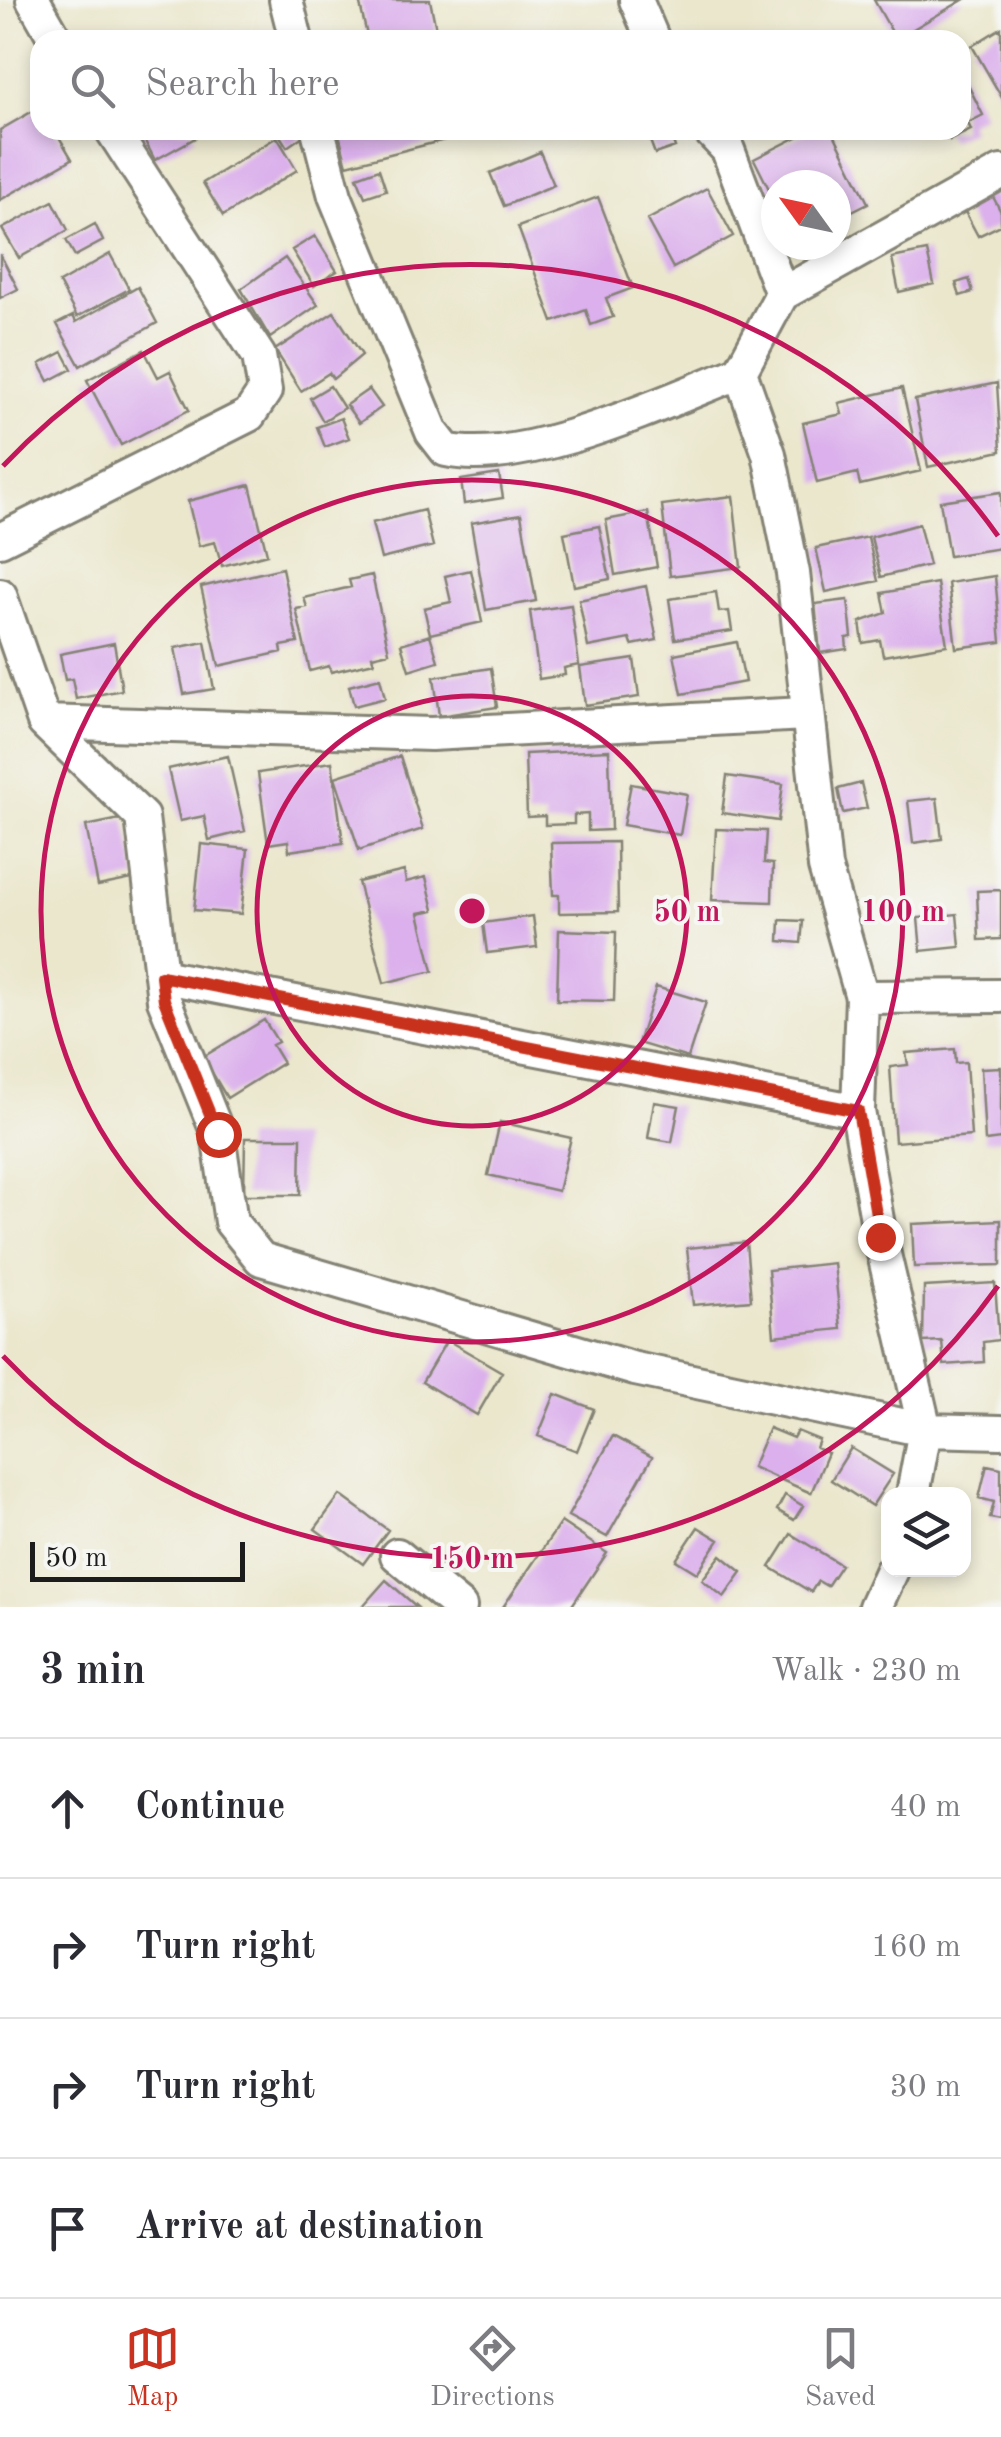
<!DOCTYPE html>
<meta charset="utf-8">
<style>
body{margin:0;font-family:"Old Standard TT",serif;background:#f7f7f7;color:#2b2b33}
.controls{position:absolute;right:30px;bottom:30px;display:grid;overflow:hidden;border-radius:20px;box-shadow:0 5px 15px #0003}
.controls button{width:90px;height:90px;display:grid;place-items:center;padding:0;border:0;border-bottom:2px solid #e1e1e2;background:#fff;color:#2b2b33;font:50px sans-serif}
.compass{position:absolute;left:761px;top:170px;width:90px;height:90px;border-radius:50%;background:#fff;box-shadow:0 5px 15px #0003;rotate:303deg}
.scale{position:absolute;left:30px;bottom:25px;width:215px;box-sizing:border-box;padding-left:10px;border:5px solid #1c1c1c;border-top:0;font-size:28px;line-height:35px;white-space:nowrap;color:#1c1c1c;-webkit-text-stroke:8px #f6f6f2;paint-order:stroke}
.stop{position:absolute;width:30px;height:30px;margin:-22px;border:8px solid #c8321e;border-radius:50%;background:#fff}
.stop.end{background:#c8321e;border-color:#fff;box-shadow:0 2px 10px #0008}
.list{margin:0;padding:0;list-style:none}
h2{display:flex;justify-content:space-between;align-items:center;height:130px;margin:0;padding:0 40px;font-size:42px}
h2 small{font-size:32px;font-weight:400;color:#7c7c81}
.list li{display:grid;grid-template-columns:65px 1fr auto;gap:30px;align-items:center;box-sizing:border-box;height:140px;padding:0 40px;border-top:2px solid #e1e1e2}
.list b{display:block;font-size:38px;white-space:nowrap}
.list em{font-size:32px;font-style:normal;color:#7c7c81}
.icon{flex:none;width:55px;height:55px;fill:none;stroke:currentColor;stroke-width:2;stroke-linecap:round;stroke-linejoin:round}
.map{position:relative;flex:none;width:1001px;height:1607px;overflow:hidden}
.search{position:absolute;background:#fff;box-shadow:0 5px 15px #0003;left:30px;right:30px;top:30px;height:110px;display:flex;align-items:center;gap:25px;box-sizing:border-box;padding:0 35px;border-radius:30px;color:#7c7c81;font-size:38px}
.sheet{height:690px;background:#fff}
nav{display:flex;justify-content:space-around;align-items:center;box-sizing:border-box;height:140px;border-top:2px solid #e1e1e2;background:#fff;font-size:28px;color:#7c7c81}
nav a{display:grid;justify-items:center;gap:5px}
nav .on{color:#c8321e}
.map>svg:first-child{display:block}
</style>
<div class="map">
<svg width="1001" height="1607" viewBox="0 0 1001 1607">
<rect width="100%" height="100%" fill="#f6f6f2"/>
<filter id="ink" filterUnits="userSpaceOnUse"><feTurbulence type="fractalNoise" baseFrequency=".01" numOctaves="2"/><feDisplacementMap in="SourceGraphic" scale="20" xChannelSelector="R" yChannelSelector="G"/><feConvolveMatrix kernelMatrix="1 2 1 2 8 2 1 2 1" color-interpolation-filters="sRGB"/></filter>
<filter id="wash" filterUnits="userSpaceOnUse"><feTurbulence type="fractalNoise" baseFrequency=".0048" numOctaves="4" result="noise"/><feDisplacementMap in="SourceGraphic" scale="40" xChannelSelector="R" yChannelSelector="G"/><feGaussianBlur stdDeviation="2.25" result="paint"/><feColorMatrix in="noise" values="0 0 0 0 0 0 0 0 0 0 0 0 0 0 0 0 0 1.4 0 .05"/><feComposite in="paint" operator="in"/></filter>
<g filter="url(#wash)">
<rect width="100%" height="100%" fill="#ebe7cd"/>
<g id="blocks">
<path fill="#dbb0ec" d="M359,0H430L438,39L368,40Z
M874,0H963L896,39Z
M1001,28V96L972,46Z
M961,71L983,115L968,123L971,130L950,140L945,130H961Z
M40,107V130H55L72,159L0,200V130Z
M139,130H190L195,138L155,160Z
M289,130H299L303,136L287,147L280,136Z
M338,130H463L464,135L347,165Z
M646,130H669L675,147L655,154Z
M811,130H832L868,203L836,219V185H776V217L770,204L775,201L754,159Z
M277,137L297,170L223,216L203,183Z
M540,152L554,185L504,206L490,173Z
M379,169L386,190L365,197L357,177Z
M707,188L733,236L673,268L647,220Z
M991,193L1001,212V225L978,236L963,208Z
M598,197L633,288L606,298L613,317L591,325L586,310L553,322L518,227Z
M53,201L68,230L19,258L2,229Z
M95,224L103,241L75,256L66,240Z
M315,236L337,271L314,286L292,250Z
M927,251L934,284L899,292L892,258Z
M0,254L18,289L0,298Z
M110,254L129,289L77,317L59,283Z
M285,258L318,305L270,338L241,289Z
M969,279L973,292L960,296L956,283Z
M138,287L157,323L80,366L57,324L73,316L76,322Z
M334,312L362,355L333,379L329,373L301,391L275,350Z
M144,350L158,377L170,371L189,410L121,445L87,380Z
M63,352L72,369L49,381L40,364Z
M997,383L1001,451L928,467L915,400Z
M330,386L344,408L323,421L310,398Z
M902,388L921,471L860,485L857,473L817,483L803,423L842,414L839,403Z
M369,389L382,407L359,423L346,405Z
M341,418L349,438L325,447L317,427Z
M499,474L503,498L464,504L461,480Z
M250,485L267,554L222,566L215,542L199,546L188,501Z
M1001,492V548L949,556L940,501Z
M733,496L741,567L670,576L662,505Z
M424,510L433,546L381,559L372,523Z
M648,512L657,567L615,575L606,520Z
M521,514L536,601L486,610L471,523Z
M919,524L929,565L881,577L871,537Z
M599,526L610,579L574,586L564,533Z
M868,537L878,581L826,592L816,548Z
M282,568L298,643L281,646L282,652L219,666L201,587Z
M471,570L482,622L430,634L424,608L451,602L445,576Z
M372,575L389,652L372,656L374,662L331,672L329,666L310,671L296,609L307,607L304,598L351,587L349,580Z
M995,576L1001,642L956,648L948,583Z
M937,583L947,645L883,656L880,640L863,643L860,622L886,613L882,593Z
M646,586L657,640L632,645L630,639L588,647L579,600Z
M716,592L719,612L729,611L732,631L675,639L669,599Z
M848,600L852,637L846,638L847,649L820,653L815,604Z
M571,605L579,665L564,668L565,675L539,679L530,611Z
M430,635L438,661L409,670L401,644Z
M205,642L214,689L184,694L175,648Z
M737,642L745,682L682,694L674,654Z
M114,643L122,690L76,699L72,679L65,680L60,654Z
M634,659L639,697L585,705L580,667Z
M491,668L497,707L439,716L434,677Z
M380,678L385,698L354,706L349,686Z
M609,750L611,830L588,831V814L574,815V824L545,825V816L527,817L525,754Z
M228,756L245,831L209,840L204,816L180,821L168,769Z
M400,756L423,829L359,850L335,777Z
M332,762L343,843L289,851L288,841L268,844L258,773Z
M727,776L783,784L778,821L722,813Z
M861,783L867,808L843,813L838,789Z
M631,784L687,794L680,835L623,825Z
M937,798L942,839L913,843L908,801Z
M125,818L137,878L98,886L86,826Z
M716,829L766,831L764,863L773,864L772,902L712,900Z
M617,842L618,912L559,913V895H553L551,843Z
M201,844L248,849L241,914L194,910Z
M404,871L406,882L426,877L434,910L419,913L433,971L384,983L358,882Z
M1001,890V939L979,940L977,891Z
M957,914L960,947L921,951L918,918Z
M533,916L537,947L487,953L483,923Z
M780,920L803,921L801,943L779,941Z
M559,930L616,932L614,1001L557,1000Z
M656,987L706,1002L688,1058L638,1043Z
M264,1020L278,1042L272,1045L283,1063L227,1098L203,1057Z
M955,1049L956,1063L966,1062L971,1136L895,1142L890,1067L908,1065L906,1053Z
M1001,1067V1139L985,1141L981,1068Z
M654,1102L679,1106L672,1142L648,1138Z
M500,1122L571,1138L558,1191L488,1175Z
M245,1138H301L300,1195H244Z
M1001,1220V1265L914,1267L912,1224Z
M746,1242L751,1300L693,1305L687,1248Z
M834,1263L841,1329L774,1336L768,1270Z
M995,1283L999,1340L983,1342L984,1362L944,1365L942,1341L923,1342L924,1287Z
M447,1340L502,1372L477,1415L422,1382Z
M555,1394L594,1409L577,1451L538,1436Z
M769,1428L793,1438L797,1431L819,1440L816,1448L828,1453L811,1493L752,1467Z
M613,1436L652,1457L607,1537L568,1516Z
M851,1448L893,1474L872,1506L831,1480Z
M987,1465L1001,1468V1520L990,1518L994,1502L979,1498Z
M340,1495L388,1530L363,1564L315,1529Z
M785,1495L803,1506L794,1520L777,1510Z
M561,1522L607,1553L571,1607H503Z
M698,1527L719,1540L697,1573L676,1560Z
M791,1534L841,1565L827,1586L818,1581L811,1592L770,1567Z
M721,1555L742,1572L724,1597L702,1580Z
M386,1580L417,1607H362Z"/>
</g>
</g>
<g filter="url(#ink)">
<use href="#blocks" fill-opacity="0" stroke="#848274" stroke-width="2.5"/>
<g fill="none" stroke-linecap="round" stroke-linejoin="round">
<defs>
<path id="minor" d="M33,0L56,40
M286,0L296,40
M636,0L653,40
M318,130L335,196L432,432L446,450C525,468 664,402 740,372L782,294L1001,172
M709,130L728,150L782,294
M740,372L769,454L793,573L825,867L862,997L858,1111L880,1237L925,1430L913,1494
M0,540L249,415L265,391L259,356L112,130
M0,595L44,722L142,817L164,1000L218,1134L231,1222L261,1259L635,1369L925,1430L1001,1432
M44,722L431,734L805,714
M161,976L858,1111
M862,997L1001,996
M397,1555L460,1607
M875,1607L892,1570"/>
</defs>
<use href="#minor" stroke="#848274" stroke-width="38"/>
<use href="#minor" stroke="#fff" stroke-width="32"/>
</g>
</g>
<g fill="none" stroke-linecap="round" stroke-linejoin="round" filter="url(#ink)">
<path stroke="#c8321e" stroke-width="12" d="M218,1134L164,1000L161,976L858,1111L880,1237"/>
</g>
<g fill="none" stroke="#c2185b" stroke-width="5">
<circle cx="472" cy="911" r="215"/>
<circle cx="472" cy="911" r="431"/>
<path d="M998 1286A646 646 0 0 1 3 1356M3 466A646 646 0 0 1 998 536"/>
</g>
<circle cx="472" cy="911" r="15" fill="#c2185b" stroke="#f6f6f2" stroke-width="5"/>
<g font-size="30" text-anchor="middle" font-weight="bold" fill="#c2185b" stroke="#f6f6f2" stroke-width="8" stroke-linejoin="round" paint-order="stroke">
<text x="687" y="921">50 m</text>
<text x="903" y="921">100 m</text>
<text x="472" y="1568">150 m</text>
</g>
</svg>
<div class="controls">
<button><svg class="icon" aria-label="layers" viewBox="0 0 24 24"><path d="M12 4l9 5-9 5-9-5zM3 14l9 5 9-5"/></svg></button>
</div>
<svg class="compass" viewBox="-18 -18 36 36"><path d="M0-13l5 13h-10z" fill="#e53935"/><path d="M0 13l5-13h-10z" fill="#7c7c81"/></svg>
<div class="scale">50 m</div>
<div class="stop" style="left:218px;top:1134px"></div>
<div class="stop end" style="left:880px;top:1237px"></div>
<div class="search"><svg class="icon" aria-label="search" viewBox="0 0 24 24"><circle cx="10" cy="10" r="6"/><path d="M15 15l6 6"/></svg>Search here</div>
</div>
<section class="sheet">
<h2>3 min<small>Walk · 230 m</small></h2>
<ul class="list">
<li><svg class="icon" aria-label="ahead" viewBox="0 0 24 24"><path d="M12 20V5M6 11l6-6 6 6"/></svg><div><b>Continue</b></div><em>40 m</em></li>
<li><svg class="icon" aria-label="right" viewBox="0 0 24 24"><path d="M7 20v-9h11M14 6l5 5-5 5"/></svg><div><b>Turn right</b></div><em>160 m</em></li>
<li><svg class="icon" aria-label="right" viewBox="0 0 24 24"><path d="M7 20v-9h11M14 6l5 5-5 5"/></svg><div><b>Turn right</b></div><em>30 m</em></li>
<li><svg class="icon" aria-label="arrive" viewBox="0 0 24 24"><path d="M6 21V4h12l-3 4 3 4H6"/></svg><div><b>Arrive at destination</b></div></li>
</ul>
</section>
<nav>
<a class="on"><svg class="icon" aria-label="map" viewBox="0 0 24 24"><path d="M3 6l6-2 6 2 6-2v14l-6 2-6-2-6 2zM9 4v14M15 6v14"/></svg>Map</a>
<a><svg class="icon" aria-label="directions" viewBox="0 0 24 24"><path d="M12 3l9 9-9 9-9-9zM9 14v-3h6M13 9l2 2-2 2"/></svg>Directions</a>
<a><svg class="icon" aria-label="saved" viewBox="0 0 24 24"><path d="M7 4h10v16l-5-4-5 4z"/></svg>Saved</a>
</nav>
